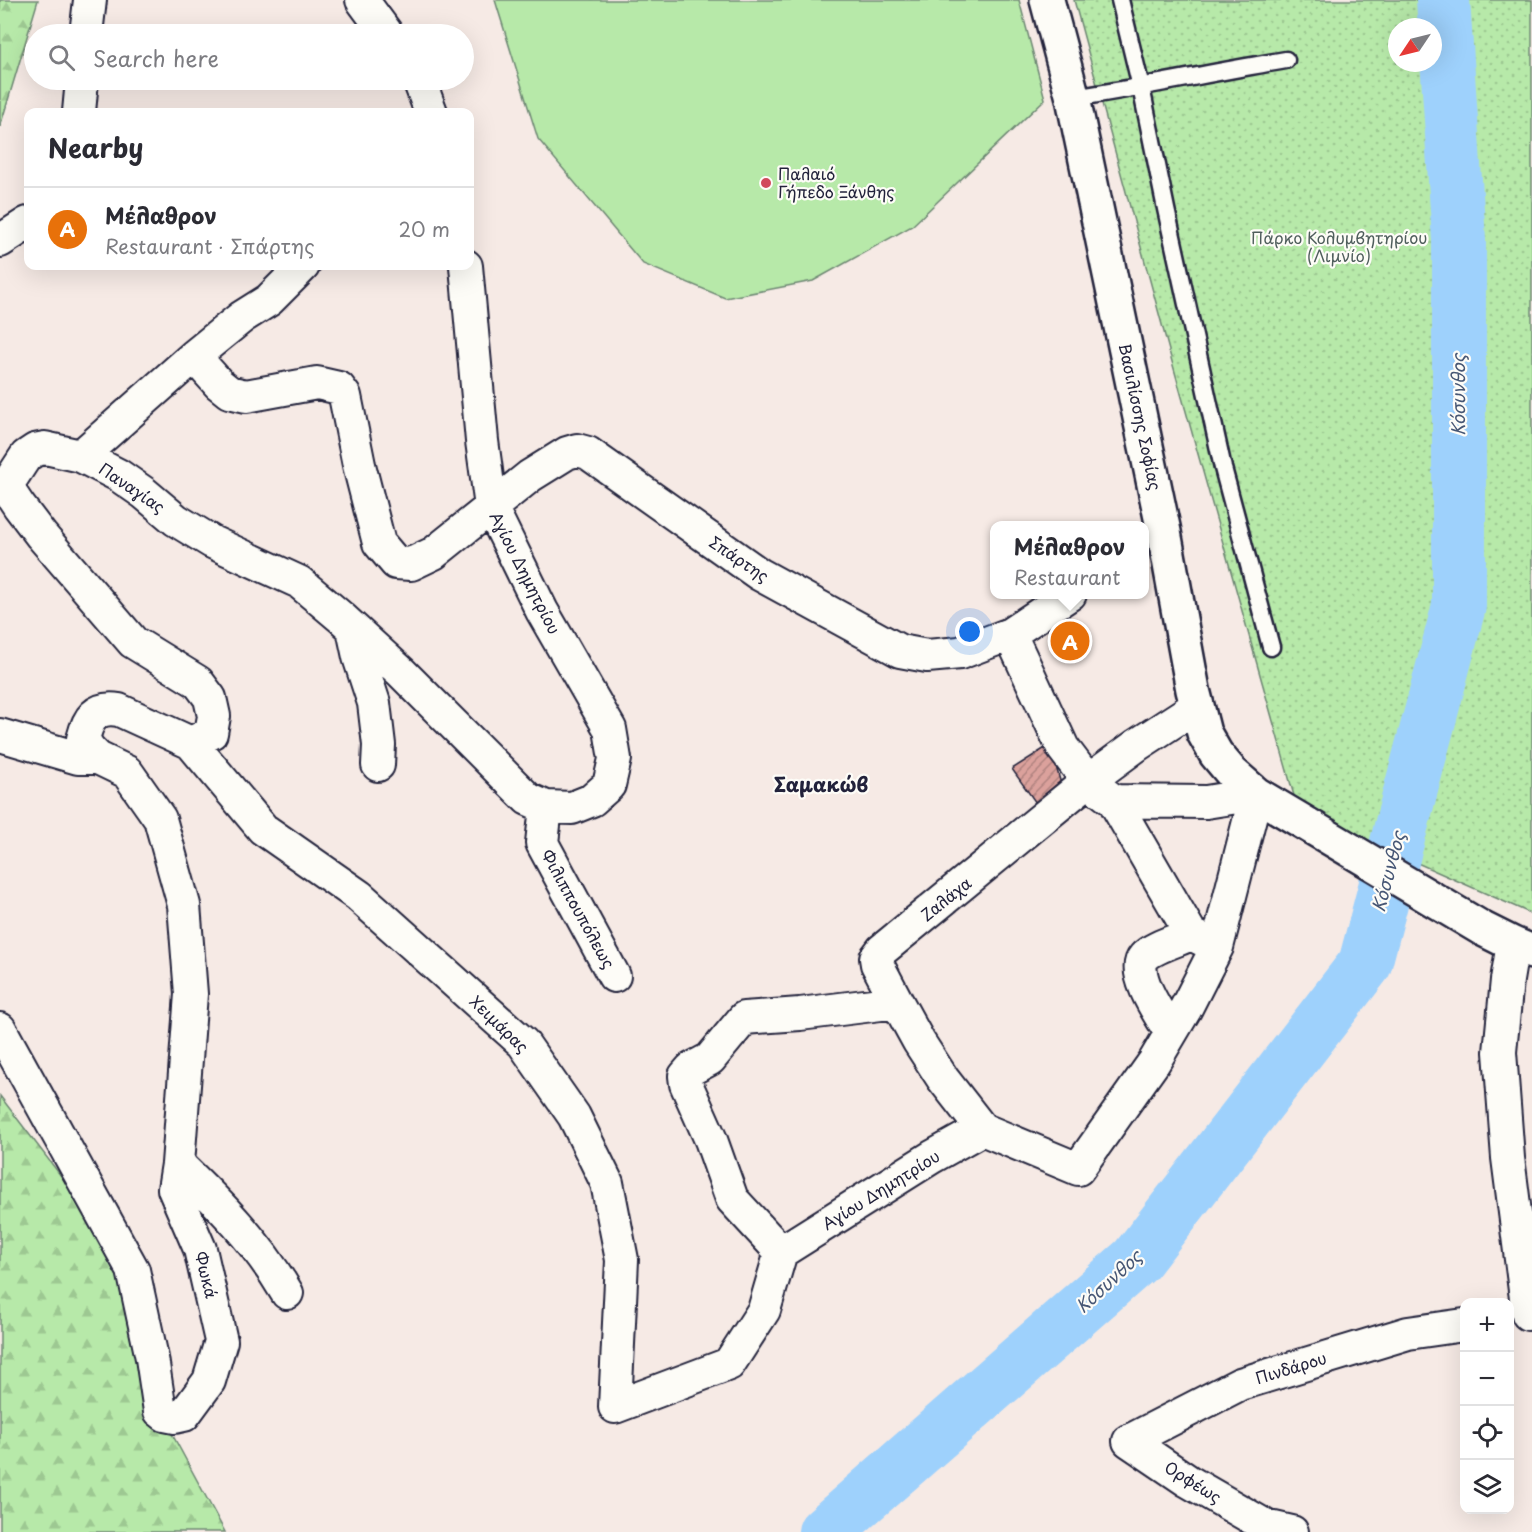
<!DOCTYPE html>
<meta charset="utf-8">
<style>
body{margin:0;font-family:"Playpen Sans",sans-serif;background:#f2f2f3;color:#2b2b33}
.controls{position:absolute;right:18px;bottom:18px;display:grid;overflow:hidden;border-radius:12px;box-shadow:0 6px 24px #0002}
.controls button{width:54px;height:54px;display:grid;place-items:center;padding:0;border:0;border-bottom:2px solid #e1e1e2;background:#fff;color:#2b2b33;font:30px sans-serif}
.compass{position:absolute;left:1388px;top:18px;width:54px;height:54px;border-radius:50%;background:#fff;box-shadow:0 6px 24px #0002;rotate:235deg}
.you{position:absolute;left:970px;top:632px;width:21px;height:21px;margin:-15px;border:4px solid #fff;border-radius:50%;background:#1a73e8;box-shadow:0 0 0 9px #1a73e833}
.badge{display:grid;place-items:center;width:39px;height:39px;border-radius:50%;background:#0f766e;color:#fff;font-size:20px;font-weight:700}
.pin{position:absolute;translate:-50% -50%;border:3px solid #fff;box-shadow:0 2px 6px #0006}
.popup{position:absolute;left:990px;top:521px;width:159px;height:78px;box-sizing:border-box;display:grid;place-content:center;border-radius:12px;background:#fff;filter:drop-shadow(0 2px 4px #0005);font-size:20px;white-space:nowrap;color:#7c7c81}
.popup b{font-size:22px;color:#2b2b33}
.popup::after{content:'';position:absolute;left:50%;top:100%;margin-left:-12px;border:12px solid transparent;border-top-color:#fff}
.list{margin:0;padding:0;list-style:none}
h2{display:flex;justify-content:space-between;align-items:center;height:78px;margin:0;padding:0 24px;font-size:26px}
h2 small{font-size:20px;font-weight:400;color:#7c7c81}
.list li{display:grid;grid-template-columns:39px 1fr auto;gap:18px;align-items:center;box-sizing:border-box;height:84px;padding:0 24px;border-top:2px solid #e1e1e2}
.list b{display:block;font-size:22px;white-space:nowrap}
.list p{margin:0;font-size:20px;white-space:nowrap;color:#7c7c81}
.list em{font-size:20px;font-style:normal;color:#7c7c81}
.icon{flex:none;width:33px;height:33px;fill:none;stroke:currentColor;stroke-width:2;stroke-linecap:round;stroke-linejoin:round}
.map{position:relative;flex:none;width:1532px;height:1532px;overflow:hidden}
.search{position:absolute;background:#fff;box-shadow:0 6px 24px #0002;left:24px;top:24px;width:450px;height:66px;display:flex;align-items:center;gap:15px;box-sizing:border-box;padding:0 21px;border-radius:33px;color:#7c7c81;font-size:22px}
.panel{position:absolute;background:#fff;box-shadow:0 6px 24px #0002;left:24px;top:108px;width:450px;height:162px;border-radius:12px}
.map>svg:first-child{display:block}
</style>
<div class="map">
<svg width="1532" height="1532" viewBox="0 0 1532 1532">
<defs>
<pattern id="forest-firs" width="22" height="20" patternUnits="userSpaceOnUse" patternTransform="scale(1.5)"><rect width="22" height="20" fill="#b7e9a9"/><path d="M5 1l3.5 6h-7zM16 11l3.5 6h-7z" fill="#9dc892"/></pattern>
<pattern id="park-dots" width="8" height="8" patternUnits="userSpaceOnUse" patternTransform="scale(1.5)"><rect width="8" height="8" fill="#b7e9a9"/><path d="M2 2h.1M6 6h.1" fill="none" stroke="#9dc892" stroke-width="1.8" stroke-linecap="round"/></pattern>
<pattern id="building-hatch" width="6" height="6" patternUnits="userSpaceOnUse" patternTransform="scale(1.5)"><rect width="6" height="6" fill="#dba19c"/><path d="M-1 1l2-2M0 6l6-6M5 7l2-2" fill="none" stroke="#b18380"/></pattern>
</defs>
<rect width="100%" height="100%" fill="#f6eae5"/>
<filter id="ink" filterUnits="userSpaceOnUse"><feTurbulence type="fractalNoise" baseFrequency=".0167" numOctaves="2"/><feDisplacementMap in="SourceGraphic" scale="12" xChannelSelector="R" yChannelSelector="G"/><feConvolveMatrix kernelMatrix="1 2 1 2 8 2 1 2 1" color-interpolation-filters="sRGB"/></filter>
<g filter="url(#ink)">
<path fill="#b7e9a9" stroke="#6c8672" stroke-width="1.5" d="M495,0H1019L1045,99L912,226L813,281L725,298L643,264L538,139Z"/>
<path fill="url(#forest-firs)" stroke="#6c8672" stroke-width="1.5" d="M0,0H38L0,127Z
M0,1096L113,1244L138,1371L225,1532H0Z"/>
<path fill="url(#park-dots)" stroke="#6c8672" stroke-width="1.5" fill-rule="evenodd" d="M1074,0H1532V914L1298,810L1171,358ZM1397,27H1433V63H1397Z"/>
<g fill="none" stroke-linecap="round" stroke-linejoin="round">
<path stroke="#9ed1fc" stroke-width="54" d="M825,1532L1136,1260L1365,964L1459,606V240L1443,0"/>
</g>
<path fill="url(#building-hatch)" stroke="#22223b" stroke-width="1.5" d="M1050,745L1061,784L1036,803L1012,769Z"/>
<g fill="none" stroke-linecap="round" stroke-linejoin="round">
<defs>
<path id="service" d="M1120,0L1141,87L1166,209L1223,468L1271,647
M1073,98C1144,87 1215,72 1286,60"/>
<path id="minor" d="M362,0L387,34
M86,34L90,0
M419,80L431,112
M79,112L82,80
M0,241L28,223
M194,356L219,384L229,392L246,396L317,383L339,388L345,396L359,465L379,543L396,563L411,564L434,553L530,476L567,453L577,450L588,453L759,574L900,651L927,656L960,653L1010,634L1070,594
M81,456L194,356L242,317L269,300L303,266
M353,629L359,657L374,703L379,745L378,765
M0,735L78,758H98
M191,743L263,829L359,896L523,1043L574,1116L607,1183L622,1260L615,1407L729,1364L764,1310L781,1252L732,1199L711,1140L686,1084L685,1076L691,1069L710,1059L744,1018L800,1014L897,1002L877,964L876,958L882,950L1088,781L1137,745L1197,706
M1114,801L1191,934L1217,947
M546,807L542,843L614,976
M1513,944L1507,980L1500,1052L1508,1158L1528,1314
M897,1002L919,1042L943,1079L982,1129L1078,1169L1154,1062L1186,1008L1217,947L1256,794L1206,802L1114,801L1088,781L1063,748L1010,634
M0,1029L133,1270L152,1358L160,1411L165,1415L175,1417L184,1415L209,1381L221,1341L200,1249L174,1189L178,1164L191,994L184,905L160,819L127,772L98,758L89,749L83,739C88,719 95,706 119,710L191,743L211,733L214,716L210,698L198,682L133,642L41,535L19,506L11,494L9,482L26,456L35,450L45,448L81,456L118,475L144,493L176,520L212,542L299,582L343,619L401,672L528,799L546,807L572,808L592,800L609,785L615,759L610,729L542,611L491,507L482,441L466,266
M1171,1033C1162,1018 1130,973 1144,957C1153,947 1179,940 1191,934
M178,1164C220,1204 258,1243 287,1293
M781,1252L932,1157L982,1129
M1292,1532L1266,1526L1188,1481L1129,1441L1240,1384L1408,1333L1464,1325"/>
<path id="secondary" d="M1047,0L1073,98L1164,532L1193,690L1204,733L1216,754L1232,773L1256,794L1483,929L1513,944L1532,952"/>
</defs>
<use href="#service" stroke="#22223b" stroke-width="21"/>
<use href="#minor" stroke="#22223b" stroke-width="36"/>
<use href="#secondary" stroke="#22223b" stroke-width="38"/>
<use href="#service" stroke="#fdfcf7" stroke-width="16"/>
<use href="#minor" stroke="#fdfcf7" stroke-width="32"/>
<use href="#secondary" stroke="#fdfcf7" stroke-width="33"/>
</g>
</g>
<circle fill="#d1495b" stroke="#fdfcf7" stroke-width="2" cx="766" cy="183" r="6"/>
<g text-anchor="middle" stroke-width="4.5" stroke-linejoin="round" paint-order="stroke">
<g font-size="16" fill="#22223b" stroke="#fdfcf7" text-anchor="start">
<text x="778" y="180">Παλαιό<tspan x="778" dy="18">Γήπεδο Ξάνθης</tspan></text>
</g>
<g font-size="16" fill="#4f5e5c" stroke="#fdfcf7">
<text x="1339" y="244">Πάρκο Κολυμβητηρίου<tspan x="1339" dy="18">(Λιμνίο)</tspan></text>
</g>
<g font-size="16" fill="#22223b" stroke="#fdfcf7">
<text transform="translate(1140 417) rotate(78)" y="6">Βασιλίσσης Σοφίας</text>
<text transform="translate(132 488) rotate(34)" y="6">Παναγίας</text>
<text transform="translate(739 559) rotate(34)" y="6">Σπάρτης</text>
<text transform="translate(525 573) rotate(63)" y="6">Αγίου Δημητρίου</text>
<text transform="translate(946 899) rotate(-39)" y="6">Ζαλάχα</text>
<text transform="translate(578 909) rotate(61)" y="6">Φιλιππουπόλεως</text>
<text transform="translate(499 1024) rotate(44)" y="6">Χειμάρας</text>
<text transform="translate(881 1190) rotate(-32)" y="6">Αγίου Δημητρίου</text>
<text transform="translate(206 1275) rotate(76)" y="6">Φωκά</text>
<text transform="translate(1291 1368) rotate(-17)" y="6">Πινδάρου</text>
<text transform="translate(1193 1482) rotate(32)" y="6">Ορφέως</text>
</g>
<g font-size="18" font-style="italic" fill="#475775" stroke="#fdfcf7">
<text transform="translate(1459 395) rotate(-90)" y="6">Κόσυνθος</text>
<text transform="translate(1389 872) rotate(-75)" y="6">Κόσυνθος</text>
<text transform="translate(1109 1282) rotate(-43)" y="6">Κόσυνθος</text>
</g>
<g font-size="20" font-weight="bold" fill="#22223b" stroke="#fdfcf7">
<text x="821" y="792">Σαμακώβ</text>
</g>
</g>
</svg>
<div class="controls">
<button>+</button>
<button>−</button>
<button><svg class="icon" aria-label="locate" viewBox="0 0 24 24"><circle cx="12" cy="12" r="6"/><path d="M12 2v4M12 18v4M2 12h4M18 12h4"/></svg></button>
<button><svg class="icon" aria-label="layers" viewBox="0 0 24 24"><path d="M12 4l9 5-9 5-9-5zM3 14l9 5 9-5"/></svg></button>
</div>
<svg class="compass" viewBox="-18 -18 36 36"><path d="M0-13l5 13h-10z" fill="#e53935"/><path d="M0 13l5-13h-10z" fill="#7c7c81"/></svg>
<div class="you"></div>
<div class="pin badge" style="left:1070px;top:641px;background:#e8710a">A</div>
<div class="popup"><b>Μέλαθρον</b>Restaurant</div>
<div class="search"><svg class="icon" aria-label="search" viewBox="0 0 24 24"><circle cx="10" cy="10" r="6"/><path d="M15 15l6 6"/></svg>Search here</div>
<section class="panel">
<h2>Nearby<small></small></h2>
<ul class="list">
<li><span class="badge" style="background:#e8710a">A</span><div><b>Μέλαθρον</b><p>Restaurant · Σπάρτης</p></div><em>20 m</em></li>
</ul>
</section>
</div>
